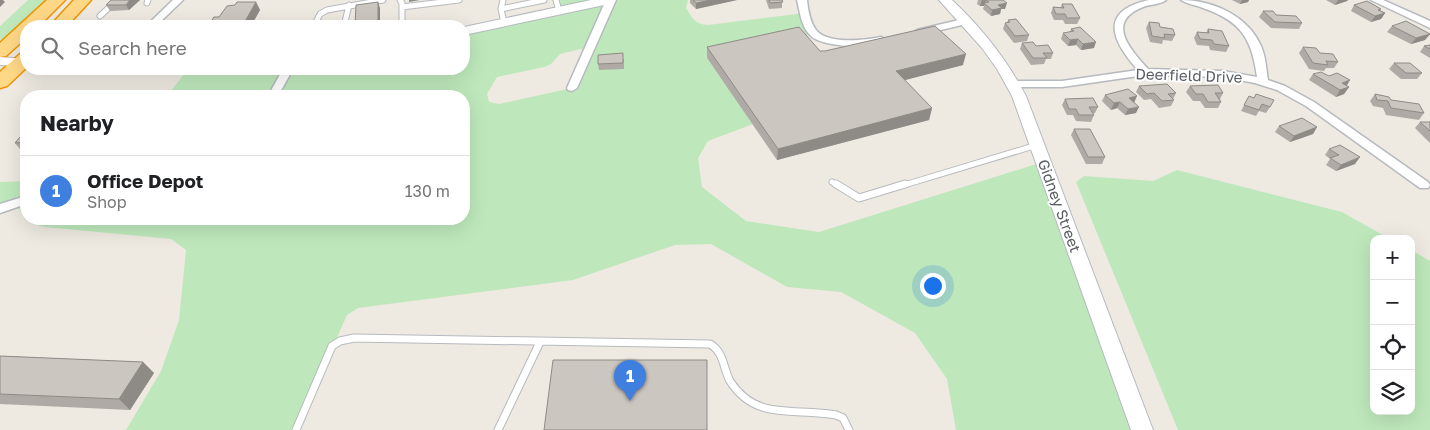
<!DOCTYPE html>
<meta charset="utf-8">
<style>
body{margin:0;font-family:"Golos Text",sans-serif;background:#f6f6f6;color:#202124}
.controls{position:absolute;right:15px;bottom:15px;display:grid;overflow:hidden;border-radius:10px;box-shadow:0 5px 20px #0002}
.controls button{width:45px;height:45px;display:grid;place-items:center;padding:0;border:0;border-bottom:1px solid #e0e0e0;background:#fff;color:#202124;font:25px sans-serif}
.you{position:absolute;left:932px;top:285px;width:18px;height:18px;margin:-12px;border:4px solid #fff;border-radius:50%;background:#1a73e8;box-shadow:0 0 0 8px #1a73e833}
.badge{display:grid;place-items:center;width:32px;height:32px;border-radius:50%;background:#f7201e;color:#fff;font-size:16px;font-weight:700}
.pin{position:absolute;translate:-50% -41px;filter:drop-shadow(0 1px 2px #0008)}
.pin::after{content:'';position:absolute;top:26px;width:18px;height:15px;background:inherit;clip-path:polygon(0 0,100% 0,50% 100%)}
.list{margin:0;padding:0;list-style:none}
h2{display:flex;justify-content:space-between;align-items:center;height:65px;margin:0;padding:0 20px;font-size:21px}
h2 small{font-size:16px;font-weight:400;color:#757577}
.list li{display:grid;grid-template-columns:32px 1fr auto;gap:15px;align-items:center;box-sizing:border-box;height:70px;padding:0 20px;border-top:1px solid #e0e0e0}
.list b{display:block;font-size:19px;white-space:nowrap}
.list p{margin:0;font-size:16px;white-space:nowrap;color:#757577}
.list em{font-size:16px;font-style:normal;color:#757577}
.icon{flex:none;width:28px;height:28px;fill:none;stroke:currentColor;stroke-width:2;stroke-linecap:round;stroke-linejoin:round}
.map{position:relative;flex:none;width:1430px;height:430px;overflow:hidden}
.search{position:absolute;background:#fff;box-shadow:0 5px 20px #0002;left:20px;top:20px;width:450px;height:55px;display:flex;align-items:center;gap:12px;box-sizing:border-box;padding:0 18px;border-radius:20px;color:#757577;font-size:19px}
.panel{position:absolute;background:#fff;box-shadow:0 5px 20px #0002;left:20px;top:90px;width:450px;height:135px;border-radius:20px}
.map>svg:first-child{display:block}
</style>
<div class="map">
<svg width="1430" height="430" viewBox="0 0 1430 430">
<rect width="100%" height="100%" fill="#eeeae1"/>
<path fill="#bee8bb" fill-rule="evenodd" d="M28,0H50L8,36L0,40V26Z
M556,0H688L686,8C693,19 695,24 708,25L805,13L814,34L796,37L706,57L753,124L708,141L698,158L702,187L746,221L819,232L1043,162L1143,430H956L947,379L915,333L841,292L787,287L711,244L675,245L573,280L358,308L347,315L296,430H126L161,371L179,320L186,250L171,239L45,227L33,224L28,219H464V96H167L188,69H464V31L559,11ZM589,47L572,88L499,104L489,102L487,94L497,77L544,67L551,64L560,54Z
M1177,170L1342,212L1390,239H1374V411H1411V250L1430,261V430H1178L1076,182L1084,176L1153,181Z
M26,181V217L14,204L0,208V182Z"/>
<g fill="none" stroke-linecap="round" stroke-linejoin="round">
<defs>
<path id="lane-far1" d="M400,0L402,3V26
M503,0L501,9L504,23
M556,0L559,11
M147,3L148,0
M402,7L459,0
M501,9L544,0
M100,16L117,0
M314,26L320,14L327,10L383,0
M344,26L349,5
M832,182L838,186
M901,186L1037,145"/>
<path id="lane" d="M836,184L859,198L905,184
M296,430L332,346L340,341L354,338L710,344C724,352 723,368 730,381C756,422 795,407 836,415L843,418L849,430
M498,430L540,342"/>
<path id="street" d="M173,0H183L156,26H146Z
M606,0H616L577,88L572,91L568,90L567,88Z
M797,0H807C808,10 810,22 816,30C828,45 865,40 881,37L886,40C874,50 822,47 811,36C801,27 800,12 797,0Z
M1149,0H1166C1160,5 1150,4 1143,7C1105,22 1130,49 1148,69L1223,71L1257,77C1252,39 1241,21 1203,8C1196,5 1187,4 1181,0C1213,0 1248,16 1261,46C1266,57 1266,69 1268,80L1285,86L1314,102L1428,182L1430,185L1428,188H1420L1306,106L1277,90L1255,83L1223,77L1145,75L1062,87H1013L1008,84L1013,81H1062L1138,70C1111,40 1099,11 1149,0Z
M1371,0H1383L1430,21V28Z
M967,18L970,19V23L920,35L915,32L917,30Z
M283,69H293L278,96H268Z
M26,196V204L0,213V204Z"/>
<path id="secondary" d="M591,0H615L609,4L464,35V27Z
M939,0H952C982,28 1007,60 1026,96L1153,430H1131L1012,96L997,69L982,48Z
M0,57L26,59V67L0,65Z"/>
<path id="highway" d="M47,0H65L39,26H26V38L6,56L0,57V43Z
M74,0H91L67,26H50Z
M26,53V68L7,86L0,88V72L20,54Z"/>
</defs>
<use href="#lane-far1" stroke="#b6babf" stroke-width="7"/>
<use href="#lane" stroke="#b6babf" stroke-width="9"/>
<use href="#street" stroke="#b6babf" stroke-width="3"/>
<use href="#secondary" stroke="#b5b9bf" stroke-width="2"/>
<use href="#highway" stroke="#ef9400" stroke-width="3"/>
<use href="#lane-far1" stroke="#fff" stroke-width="5"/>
<use href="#lane" stroke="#fff" stroke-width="7"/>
<use href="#street" fill="#fff" fill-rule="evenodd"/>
<use href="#secondary" fill="#fff" fill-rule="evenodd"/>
<use href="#highway" fill="#ffd887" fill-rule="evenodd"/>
</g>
<path fill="#afaaa5" d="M111,0H140L129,10L110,11L106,5Z
M690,0H737L696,9L690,3Z
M766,0H782V8L769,9Z
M978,0H1003L1005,9H1001L1000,14L991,16L983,9L984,6H980L977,4Z
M1232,0H1249L1248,2L1240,4Z
M1326,0H1348L1347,1L1335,5Z
M256,2L260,10L251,26H208L235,5Z
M1062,4L1080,18L1077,24H1065L1063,20H1054L1051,13L1053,7H1061Z
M1354,5L1380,10L1385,13L1381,19L1371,22L1351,11Z
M1263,11L1302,23L1299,29L1271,28L1259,17Z
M1008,20L1029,35L1027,41L1014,43L1003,29L1005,23H1007Z
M1149,22L1175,35L1172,41L1163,40L1162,44L1150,42L1146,28Z
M1392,26L1430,34L1425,40L1411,44L1387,32Z
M1071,29L1094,48L1081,50L1076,45L1068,46L1061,39L1063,33L1070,32Z
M1208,29L1229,46L1226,52L1210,50L1209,46L1197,45L1194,38L1197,32L1206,33Z
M1022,43L1036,46L1053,53L1051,59H1046L1044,64L1031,65L1020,49Z
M1430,45V58L1420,52L1424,46Z
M707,47L820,51L963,65L904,80L932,108L929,120L777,160L707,58Z
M1303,47L1320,53L1338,62L1334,68H1326L1324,71L1309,69L1299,53Z
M624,59V69L599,70L598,64Z
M1394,63L1422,73L1417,79H1401L1389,69Z
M1313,74L1346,86L1349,87L1344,94L1336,97L1309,80Z
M1139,86L1176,93L1173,99L1174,100L1171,106L1159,108L1151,99L1144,100L1136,92Z
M1190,86L1223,93L1220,99L1221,102L1218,108H1205L1200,101H1193L1186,92Z
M1375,94L1391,100L1424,113L1419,120L1386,115L1383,108L1373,106L1370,101Z
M1105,95L1134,102L1136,113L1125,115L1117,108L1111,110L1102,101Z
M1249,96L1254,98L1270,107L1266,113L1259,111L1256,116L1241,111Z
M1065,99L1098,107L1095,113H1093L1094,115L1091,122L1076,121L1073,115H1067L1062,105Z
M1420,122H1430V143L1415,128Z
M1279,126L1317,127L1313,134L1290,142L1275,132Z
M1074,129L1105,157L1102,164H1086L1071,135Z
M26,130V154H24L15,143Z
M1329,149L1355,164L1336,171L1326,165L1330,159L1325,155Z
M0,356L143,362L154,373L130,410L0,404Z"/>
<path fill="#8e8b86" d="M0,0H3L5,2L0,7Z
M130,0H140L129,10L126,5Z
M409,0H420L409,2Z
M711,0H737L696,9V3Z
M982,0H986L984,6H980Z
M1242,0H1249L1248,2L1240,4Z
M1338,0H1348L1347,1L1335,5Z
M256,2L260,10L251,26H244L243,25Z
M378,2L380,8V26H366Z
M1007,3L1005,9H1001L1000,14L991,16L992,10L998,5Z
M1385,13L1381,19L1371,22L1375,16Z
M1430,34L1425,40L1411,44L1416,38Z
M1078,39L1076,45L1068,46L1070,40Z
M1096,42L1094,48L1081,50L1083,44Z
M966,54L963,65L894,83L896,71Z
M1350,80L1346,87L1342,83Z
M1349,87L1344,94L1336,97L1340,90Z
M1137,96L1134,103L1129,98Z
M1120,102L1117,108L1111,110L1114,103Z
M1139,107L1136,113L1125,115L1128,109Z
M932,108L929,120L777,160L778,149Z
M1317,127L1313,134L1290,142L1294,136Z
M1360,157L1355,164L1336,171L1341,165Z
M143,362L154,373L130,410L119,399Z"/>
<path fill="#cbc6c0" stroke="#8e8b86" d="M111,0H130L126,5H106Z
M693,0H711L696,3Z
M769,0H782L783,2L770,3Z
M986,0H1003L1007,3L998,5L1002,8L992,10L984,3L989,2Z
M1367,1L1381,9L1378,10L1385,13L1375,16L1354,5Z
M237,2H256L243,25H229L228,26H208L214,17H219L227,6L235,5Z
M378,2V25L366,26H355L356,5Z
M1062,4H1072L1080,18H1067L1065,14H1056L1053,7L1064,8Z
M1263,11H1273L1276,15L1296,16L1302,23L1275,22Z
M1016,19L1029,35L1015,36L1005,23L1010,22L1008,20Z
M1406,21L1430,34L1416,38L1392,26Z
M1149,22L1159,23L1160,27L1173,29L1175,35L1164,34L1165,38L1152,36Z
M935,26L966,54L896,71L932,108L778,149L707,47L799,27L820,51H825Z
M1080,27L1096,42L1083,44L1078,39L1070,40L1063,33L1074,31L1071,29Z
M1208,29L1222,31L1229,46L1214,44L1212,40L1200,39L1197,32L1209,33Z
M1033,42L1036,46L1048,45L1053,53H1043L1047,58H1033L1022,43Z
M1430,45V49L1424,46Z
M1303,47L1316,48L1320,53L1333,54L1338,62L1326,61L1328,65L1313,63Z
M623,53V63L598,64V55Z
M1394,63H1410L1422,73H1406Z
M1321,72L1329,76L1337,73L1350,80L1342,83L1349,87L1340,90L1313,74Z
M1167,84L1176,93L1168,94L1174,100L1162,101L1154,93L1147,94L1139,86Z
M1218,85L1223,93H1215L1221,102H1208L1203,94H1196L1190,86Z
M1128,89L1137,96L1129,98L1139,107L1128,109L1120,102L1114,103L1105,95Z
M1256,94L1274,100L1270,107L1262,104L1259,110L1244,105L1249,96L1254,98Z
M1375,94L1389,97L1391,100L1419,104L1424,113L1391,108L1388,101L1377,100Z
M1093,98L1098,107H1089L1094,115H1079L1076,109H1069L1065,99Z
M1302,118L1317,127L1294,136L1279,126Z
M1420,122H1430V131Z
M1074,129H1090L1105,157H1088Z
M26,130V142L15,143Z
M1340,145L1360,157L1341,165L1330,158L1339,155L1329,149Z
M0,356L143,362L119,399L0,394Z
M553,360H707V430H544Z"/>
<g text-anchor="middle" stroke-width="4" stroke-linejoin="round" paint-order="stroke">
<g font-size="15" fill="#595e63" stroke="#fff">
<text transform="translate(1189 76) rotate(2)" y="5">Deerfield Drive</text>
<text transform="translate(1059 206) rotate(70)" y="5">Gidney Street</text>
</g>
</g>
</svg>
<div class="controls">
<button>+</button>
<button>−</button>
<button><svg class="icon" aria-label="locate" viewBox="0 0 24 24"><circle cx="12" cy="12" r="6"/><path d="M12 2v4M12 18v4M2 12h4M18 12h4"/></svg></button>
<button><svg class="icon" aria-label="layers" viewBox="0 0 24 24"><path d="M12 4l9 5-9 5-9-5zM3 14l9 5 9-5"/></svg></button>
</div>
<div class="you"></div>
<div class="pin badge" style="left:630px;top:401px;background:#3f7fe0">1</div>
<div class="search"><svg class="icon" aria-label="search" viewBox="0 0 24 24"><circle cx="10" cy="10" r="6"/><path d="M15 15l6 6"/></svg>Search here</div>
<section class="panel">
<h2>Nearby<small></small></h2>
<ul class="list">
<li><span class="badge" style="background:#3f7fe0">1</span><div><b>Office Depot</b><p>Shop</p></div><em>130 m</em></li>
</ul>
</section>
</div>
